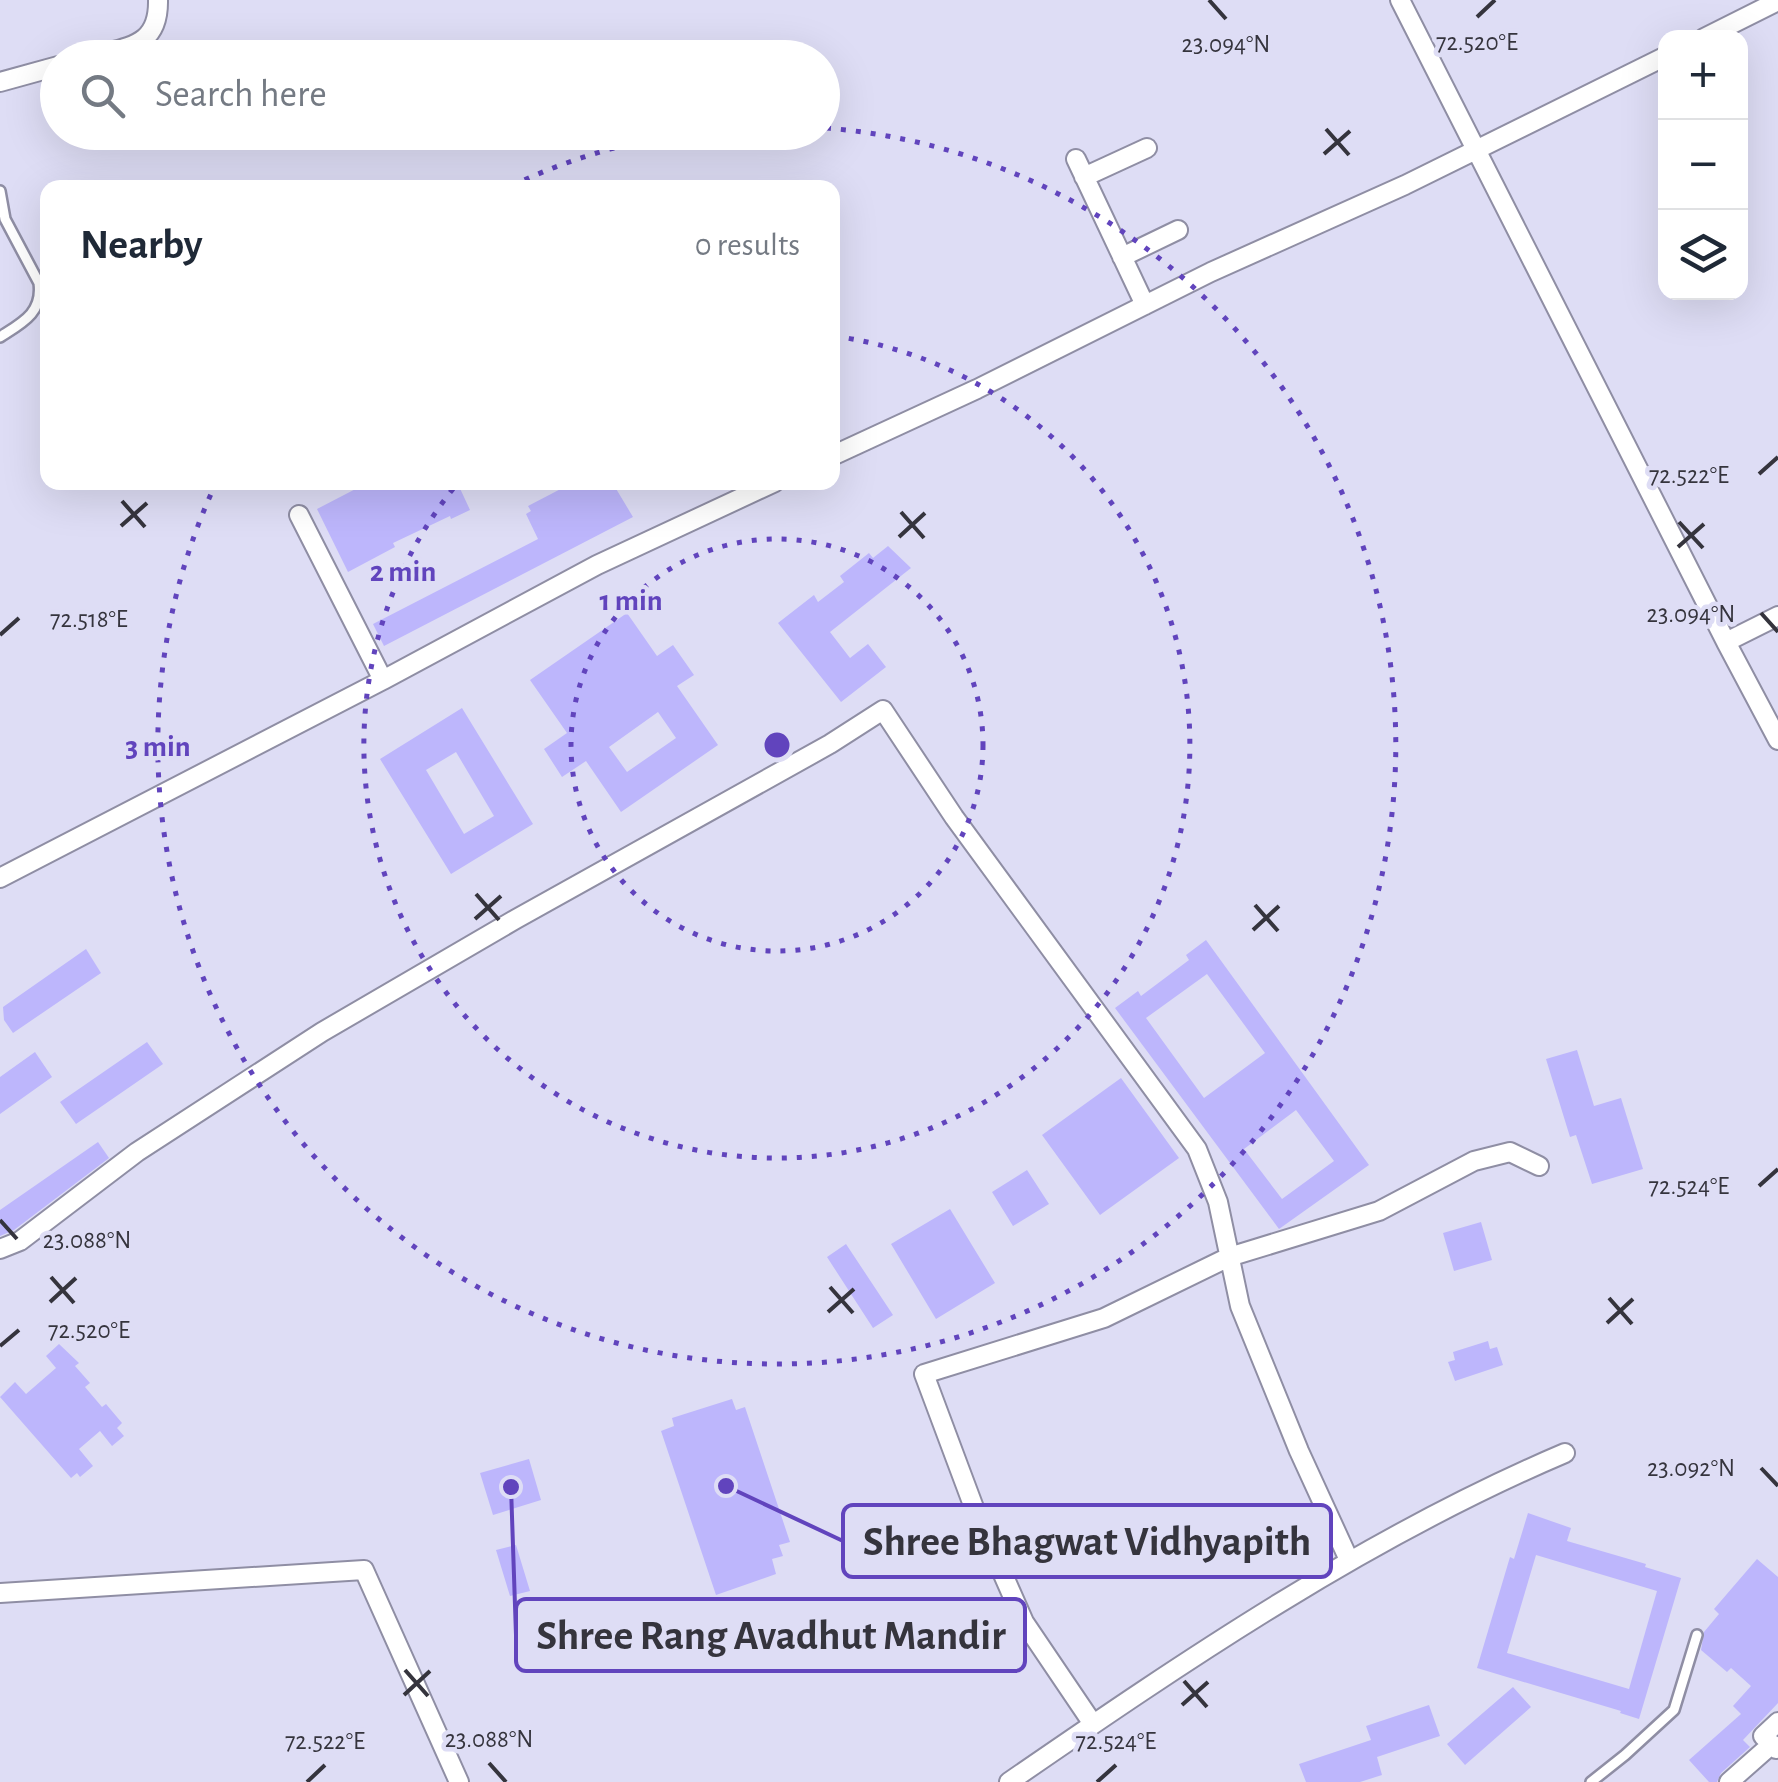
<!DOCTYPE html>
<meta charset="utf-8">
<style>
body{margin:0;font-family:"Alegreya Sans",sans-serif;background:#f6f6f7;color:#1f2937}
.controls{position:absolute;right:30px;top:30px;display:grid;overflow:hidden;border-radius:20px;box-shadow:0 10px 40px #0002}
.controls button{width:90px;height:90px;display:grid;place-items:center;padding:0;border:0;border-bottom:2px solid #e0e1e3;background:#fff;color:#1f2937;font:50px sans-serif}
.list{margin:0;padding:0;list-style:none}
h2{display:flex;justify-content:space-between;align-items:center;height:130px;margin:0;padding:0 40px;font-size:42px}
h2 small{font-size:32px;font-weight:400;color:#747a83}
.icon{flex:none;width:55px;height:55px;fill:none;stroke:currentColor;stroke-width:2;stroke-linecap:round;stroke-linejoin:round}
.map{position:relative;flex:none;width:1778px;height:1782px;overflow:hidden}
.search{position:absolute;background:#fff;box-shadow:0 10px 40px #0002;left:40px;top:40px;width:800px;height:110px;display:flex;align-items:center;gap:25px;box-sizing:border-box;padding:0 35px;border-radius:55px;color:#747a83;font-size:38px}
.panel{position:absolute;background:#fff;box-shadow:0 10px 40px #0002;left:40px;top:180px;width:800px;height:310px;border-radius:20px}
.map>svg:first-child{display:block}
</style>
<div class="map">
<svg width="1778" height="1782" viewBox="0 0 1778 1782">
<rect width="100%" height="100%" fill="#deddf5"/>
<path fill="#bdb6fc" fill-rule="evenodd" d="M369,482H457L470,510L451,519L450,516L393,543L395,547L348,572L317,509Z
M574,482H612L633,517L384,646L373,624L538,539L526,514L531,511L528,506Z
M888,546L911,568L830,632L850,658L868,644L886,667L841,702L778,623L814,595L818,602L844,582L840,576L869,553L873,558Z
M627,613L657,656L673,645L694,675L677,686L718,745L621,812L586,761L562,777L544,749L567,733L530,680ZM658,712L676,738L627,772L609,747Z
M462,708L533,824L451,874L380,759ZM456,752L494,816L464,834L426,770Z
M1206,940L1369,1165L1279,1229L1115,1008L1138,991L1141,996L1189,960L1186,955ZM1207,974L1265,1053L1204,1098L1146,1018ZM1296,1110L1334,1161L1282,1199L1244,1149Z
M86,949L101,973L13,1033L4,1020L3,1007Z
M147,1042L163,1064L76,1124L60,1102Z
M1577,1050L1594,1106L1621,1098L1643,1169L1592,1184L1576,1135L1570,1137L1546,1059Z
M35,1052L52,1077L0,1114V1077Z
M1121,1078L1179,1158L1100,1215L1042,1135Z
M98,1142L109,1158L14,1230L0,1236V1210Z
M1027,1170L1049,1204L1013,1226L992,1192Z
M950,1209L995,1283L936,1319L891,1244Z
M1481,1222L1492,1260L1454,1271L1443,1233Z
M846,1244L893,1315L873,1328L827,1257Z
M1488,1341L1490,1349L1497,1347L1503,1365L1455,1381L1448,1362L1455,1360L1453,1352Z
M59,1344L79,1363L75,1366L90,1383L85,1387L102,1407L106,1404L122,1423L117,1428L124,1436L112,1446L100,1431L79,1449L93,1466L80,1477L77,1473L71,1478L0,1397L15,1382L26,1394L56,1368L46,1356Z
M732,1399L736,1410L745,1407L790,1542L779,1545L783,1556L772,1559L776,1574L716,1595L661,1431L674,1426L672,1418Z
M529,1459L541,1500L493,1515L480,1473Z
M1528,1513L1571,1528L1567,1541L1646,1564L1645,1567L1681,1578L1639,1719L1620,1713L1621,1711L1477,1668L1510,1557L1514,1559ZM1536,1555L1657,1591L1629,1689L1507,1653Z
M516,1545L530,1591L510,1596L496,1550Z
M1757,1559L1778,1577V1703L1743,1740L1750,1747L1721,1773L1717,1782H1709L1689,1760L1741,1714L1733,1706L1751,1686L1731,1668L1727,1672L1701,1650L1704,1632L1719,1614L1714,1609Z
M1513,1687L1531,1707L1465,1765L1447,1744Z
M1429,1705L1440,1736L1377,1757L1382,1775L1360,1782H1306L1299,1764L1371,1740L1366,1726Z"/>
<g fill="none" stroke-linecap="round" stroke-linejoin="round">
<defs>
<path id="lane" d="M0,191L5,219L39,283C43,313 22,323 0,337
M1591,1782L1625,1755L1674,1710L1697,1635"/>
<path id="street" d="M1400,0L1726,642
M1704,38L1778,1
M88,58C127,46 159,48 158,0
M0,82L58,66
M1076,159L1145,305
M1084,177L1147,148
M1122,257L1178,230
M832,456L977,389L1211,272L1405,185L1666,56
M299,515L383,680L597,565L775,482
M1778,616L1726,642L1778,740
M0,878L383,680
M0,1249L20,1241L137,1152L322,1032L516,919L830,744L883,710L954,817L1197,1149L1218,1202L1240,1306L1299,1451L1349,1560
M0,1593L364,1570L459,1782
M1093,1724L1024,1622L976,1513L924,1374L1104,1318L1229,1257L1379,1211L1474,1161L1510,1152L1539,1166
M1776,1749L1763,1736L1778,1722
M1009,1782C1186,1660 1367,1537 1565,1453
M1729,1782L1772,1744"/>
</defs>
<use href="#lane" stroke="#8f8ea4" stroke-width="14"/>
<use href="#street" stroke="#8f8ea4" stroke-width="22"/>
<use href="#lane" stroke="#fff" stroke-width="9"/>
<use href="#street" stroke="#fff" stroke-width="18"/>
</g>
<path fill="none" stroke="#35343d" stroke-width="4" d="M1209,0L1226,19M1477,17L1495,0M1326,129L1349,155M1324,154L1350,131M1759,474L1778,457M122,501L145,527M901,512L924,538M1679,522L1703,548M121,526L147,503M899,537L925,513M1678,547L1704,524M1761,613L1778,632M0,635L19,618M476,894L499,920M1255,905L1278,931M475,919L501,896M1253,930L1279,906M1759,1186L1778,1169M0,1220L17,1239M51,1277L74,1303M830,1287L853,1313M1609,1298L1632,1324M50,1302L76,1278M828,1312L854,1289M1607,1323L1633,1299M0,1346L19,1330M1761,1468L1778,1486M405,1670L428,1696M1184,1681L1207,1707M404,1695L430,1671M1182,1705L1208,1682M489,1763L506,1782M307,1782L325,1765M1097,1782L1116,1765"/>
<g fill="none" stroke="#6144bd" stroke-width="5" stroke-dasharray="5 10">
<circle cx="777" cy="745" r="206"/>
<path d="M834 336A413 413 0 1 1 456 485"/>
<path d="M511 186A619 619 0 0 1 686 133M826 128A619 619 0 1 1 216 483"/>
</g>
<g font-size="25" text-anchor="middle" fill="#35343d" stroke="#deddf5" stroke-width="9" stroke-linejoin="round" paint-order="stroke">
<text x="1477" y="50">72.520°E</text>
<text x="1226" y="52">23.094°N</text>
<text x="1689" y="483">72.522°E</text>
<text x="1691" y="622">23.094°N</text>
<text x="89" y="627">72.518°E</text>
<text x="1689" y="1194">72.524°E</text>
<text x="87" y="1248">23.088°N</text>
<text x="89" y="1338">72.520°E</text>
<text x="1691" y="1476">23.092°N</text>
<text x="489" y="1747">23.088°N</text>
<text x="325" y="1749">72.522°E</text>
<text x="1116" y="1749">72.524°E</text>
</g>
<circle cx="777" cy="745" r="15" fill="#6144bd" stroke="#deddf5" stroke-width="5"/>
<g font-size="30" text-anchor="middle" font-weight="bold" fill="#6144bd" stroke="#deddf5" stroke-width="9" stroke-linejoin="round" paint-order="stroke">
<text x="403" y="581">2 min</text>
<text x="631" y="610">1 min</text>
<text x="158" y="756">3 min</text>
</g>
<path fill="none" stroke="#6144bd" stroke-width="4" d="M726 1486L843 1541M511 1487L516 1635"/>
<g fill="#6144bd" stroke="#deddf5" stroke-width="4">
<circle cx="726" cy="1486" r="10"/>
<circle cx="511" cy="1487" r="10"/>
</g>
<g fill="#deddf5" stroke="#6144bd" stroke-width="4">
<rect x="843" y="1505" width="488" height="72" rx="10"/>
<rect x="516" y="1599" width="509" height="72" rx="10"/>
</g>
<g font-size="42" text-anchor="middle" font-weight="bold" fill="#35343d">
<text x="1087" y="1555">Shree Bhagwat Vidhyapith</text>
<text x="771" y="1649">Shree Rang Avadhut Mandir</text>
</g>
</svg>
<div class="controls">
<button>+</button>
<button>−</button>
<button><svg class="icon" aria-label="layers" viewBox="0 0 24 24"><path d="M12 4l9 5-9 5-9-5zM3 14l9 5 9-5"/></svg></button>
</div>
<div class="search"><svg class="icon" aria-label="search" viewBox="0 0 24 24"><circle cx="10" cy="10" r="6"/><path d="M15 15l6 6"/></svg>Search here</div>
<section class="panel">
<h2>Nearby<small>0 results</small></h2>
<ul class="list">
</ul>
</section>
</div>
